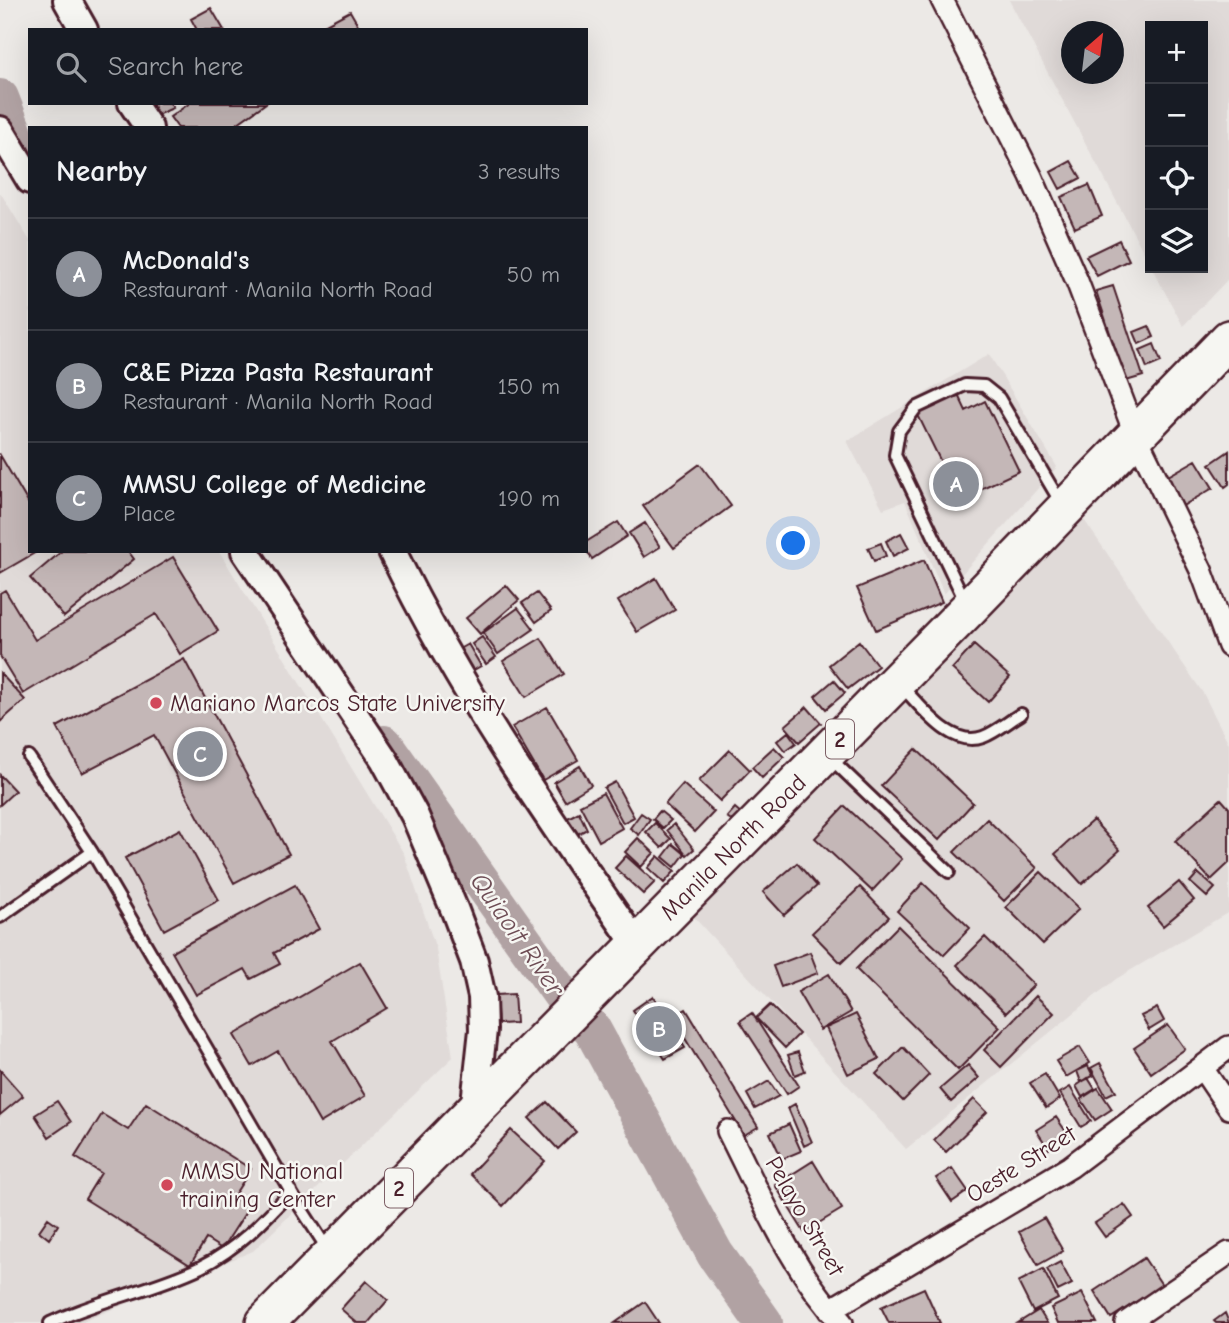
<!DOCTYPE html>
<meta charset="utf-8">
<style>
body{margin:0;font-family:"Comic Neue",sans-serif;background:#242831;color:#f1f3f6}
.controls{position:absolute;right:21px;top:21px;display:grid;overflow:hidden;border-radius:0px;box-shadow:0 7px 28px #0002}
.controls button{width:63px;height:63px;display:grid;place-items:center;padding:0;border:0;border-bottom:2px solid #363941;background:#171b24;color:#f1f3f6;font:35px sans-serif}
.compass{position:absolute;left:1061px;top:21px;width:63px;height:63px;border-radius:50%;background:#171b24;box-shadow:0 7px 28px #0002;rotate:28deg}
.you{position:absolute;left:794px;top:544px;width:24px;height:24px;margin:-18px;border:5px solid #fff;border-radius:50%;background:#1a73e8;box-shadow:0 0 0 10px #1a73e833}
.badge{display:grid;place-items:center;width:46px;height:46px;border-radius:50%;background:#8c9099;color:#fff;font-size:23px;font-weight:700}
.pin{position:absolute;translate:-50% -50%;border:4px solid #fff;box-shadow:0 2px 7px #0006}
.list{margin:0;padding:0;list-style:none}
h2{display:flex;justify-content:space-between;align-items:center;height:91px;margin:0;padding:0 28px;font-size:30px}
h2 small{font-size:23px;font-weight:400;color:#9ea1a6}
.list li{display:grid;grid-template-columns:46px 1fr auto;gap:21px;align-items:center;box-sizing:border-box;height:112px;padding:0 28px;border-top:2px solid #363941}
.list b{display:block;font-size:26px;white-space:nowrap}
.list p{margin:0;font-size:23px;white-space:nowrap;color:#9ea1a6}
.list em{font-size:23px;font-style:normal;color:#9ea1a6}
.icon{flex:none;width:38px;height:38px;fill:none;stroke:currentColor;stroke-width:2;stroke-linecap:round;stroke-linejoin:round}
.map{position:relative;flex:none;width:1229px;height:1323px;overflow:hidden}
.search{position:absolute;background:#171b24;box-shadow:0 7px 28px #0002;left:28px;top:28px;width:560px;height:77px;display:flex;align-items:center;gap:18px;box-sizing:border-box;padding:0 24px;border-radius:0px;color:#9ea1a6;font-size:26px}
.panel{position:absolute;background:#171b24;box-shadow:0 7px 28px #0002;left:28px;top:126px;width:560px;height:427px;border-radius:0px}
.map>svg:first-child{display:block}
</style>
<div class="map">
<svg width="1229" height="1323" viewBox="0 0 1229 1323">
<rect width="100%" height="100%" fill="#ece9e6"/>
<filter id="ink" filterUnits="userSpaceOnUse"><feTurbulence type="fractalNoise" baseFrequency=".0143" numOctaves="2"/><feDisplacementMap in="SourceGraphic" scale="14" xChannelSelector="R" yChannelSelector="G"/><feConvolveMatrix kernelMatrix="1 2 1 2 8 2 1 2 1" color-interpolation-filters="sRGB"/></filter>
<g filter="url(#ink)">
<path fill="#e0dad8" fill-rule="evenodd" d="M1009,0H1229V278L1183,326L1152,268H1203V26H1150V264ZM1072,32H1114V74H1072Z
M0,192L30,241V551H219L404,854L436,949L453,1057L253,1251L79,1323H0Z
M989,354L1057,467L944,594L905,501L883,509L847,441Z
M1080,514L1203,693L1229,744V912L1116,979L906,1149L691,914Z"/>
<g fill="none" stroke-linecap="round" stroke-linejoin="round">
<path stroke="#b1a2a3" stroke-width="38" d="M0,98L16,139L30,162
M384,744L568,1004L592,1029L715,1254L764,1323"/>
</g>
<path fill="#c4b7b7" stroke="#4a1f2b" stroke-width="2" d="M211,8L224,30H197L191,19Z
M350,11L361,30H327L324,25Z
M152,103H170L173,108L157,115Z
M190,103H266L231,128H178L170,117Z
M1071,161L1081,178L1060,189L1051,172Z
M1089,185L1102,216L1075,228L1061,197Z
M1119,240L1129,260L1097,276L1086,256Z
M1113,286L1143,376L1126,381L1096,291Z
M1149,326L1154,337L1139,344L1134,332Z
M1154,344L1161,362L1147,368L1140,350Z
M957,392L966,411L985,401L1019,471L959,499L916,411Z
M1229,451V484L1225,487L1210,464Z
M0,455L30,506V551H38L0,573Z
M1196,460L1213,488L1179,508L1163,479Z
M700,464L731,506L674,548L643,506Z
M618,522L627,536L592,559L586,550V542Z
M645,523L660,547L644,557L629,533Z
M901,533L909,548L893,556L886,541Z
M881,543L886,556L874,561L868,548Z
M62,551H128L134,559L64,617L30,578Z
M173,557L218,631L180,654L156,614L23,694L0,656V593L5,590L35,640Z
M924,560L942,602L876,630L857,588Z
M656,578L675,610L637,632L618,601Z
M506,585L519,600L480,634L466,618Z
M537,593L551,611L536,622L522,603Z
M518,608L534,629L498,654L483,633Z
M482,637L496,657L486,664L472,644Z
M541,638L564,674L526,697L503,661Z
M859,641L878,666L848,689L829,665Z
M468,644L481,666L465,675L452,653Z
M974,645L1010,677L988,702L952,669Z
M184,659L289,854L234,883L154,735L82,773L57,727Z
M0,673L25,700L0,722Z
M834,680L845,693L826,709L815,696Z
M547,707L578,760L543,780L512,727Z
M807,707L821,723L799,742L785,726Z
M788,732L796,743L785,751L777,741Z
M774,747L784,757L762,778L752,767Z
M916,749L973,803L939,840L881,786Z
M730,750L750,770L720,801L699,781Z
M580,766L591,785L565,801L554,782Z
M0,775L15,791L0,805Z
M615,782L634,817L623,823L604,788Z
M683,784L714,812L695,832L665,804Z
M603,793L622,828L599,841L580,805Z
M1221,799L1229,808V863L1211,880L1175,841Z
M845,806L902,859L872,891L815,838Z
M735,808L742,814L734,822L727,817Z
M660,811L671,820L663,828L653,819Z
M579,812L587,829L572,837L564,820Z
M641,813L650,819L639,835L630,828Z
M987,819L1037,868L1004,901L954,852Z
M1093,820L1120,850L1082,884L1055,854Z
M655,823L671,839L662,848L646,832Z
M674,824L694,849L687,855L667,830Z
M180,829L219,900L164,930L125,858Z
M638,838L654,853L641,867L625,852Z
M673,844L685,854L675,867L663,857Z
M626,856L655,882L643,894L615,868Z
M658,856L675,871L664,883L648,868Z
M797,863L817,886L784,915L763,892Z
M1041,872L1079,909L1043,944L1006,907Z
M1198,873L1215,888L1207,897L1190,882Z
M1179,882L1194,900L1163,926L1148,908Z
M923,883L970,928L944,955L897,911Z
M295,885L319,929L274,953L280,964L251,979L245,969L196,995L172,952Z
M860,887L889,917L841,963L812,933Z
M898,926L1000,1027L958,1070L856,969Z
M985,937L1034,985L1006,1013L957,965Z
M810,952L818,973L781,987L773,966Z
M360,962L387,1008L332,1041L365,1096L320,1123L278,1051L252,1066L234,1035Z
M829,974L851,1012L820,1030L798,992Z
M514,994L516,1023L498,1024L496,995Z
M653,996L685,1048L665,1059L633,1010Z
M1036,996L1054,1013L1001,1067L984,1050Z
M770,1005L799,1034L785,1048L756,1018Z
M1157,1008L1164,1021L1149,1030L1141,1016Z
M686,1009L758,1127L744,1135L672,1017Z
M752,1013L799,1086L787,1094L740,1021Z
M856,1014L879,1059L848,1074L826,1028Z
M1168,1025L1185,1049L1151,1073L1134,1048Z
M903,1047L929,1075L903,1101L876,1074Z
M1080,1047L1090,1063L1066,1077L1056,1061Z
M798,1052L805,1071L795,1075L788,1055Z
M1100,1063L1116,1091L1106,1096L1091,1068Z
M968,1065L979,1078L951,1102L940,1089Z
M1088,1066L1093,1076L1081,1082L1077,1071Z
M0,1070L23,1096L0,1115Z
M1045,1074L1060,1099L1046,1108L1030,1083Z
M1088,1078L1095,1089L1082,1097L1076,1086Z
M769,1081L779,1096L755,1109L747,1094Z
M1070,1087L1091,1121L1081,1127L1060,1093Z
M1098,1088L1112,1109L1095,1120L1081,1099Z
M974,1099L987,1112L946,1152L934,1140Z
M57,1101L71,1122L49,1137L35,1115Z
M547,1102L576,1132L558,1149L529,1118Z
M146,1103L251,1169L233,1197L249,1207L222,1249L206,1239L190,1265L85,1199L101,1173L75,1157L102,1114L128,1130Z
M795,1104L812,1142L804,1146L788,1108Z
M1056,1117L1069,1136L1049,1149L1036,1130Z
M789,1124L801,1151L782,1159L770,1133Z
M511,1130L545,1161L503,1206L470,1174Z
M813,1161L842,1209L804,1232L775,1185Z
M952,1168L968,1191L952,1202L936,1178Z
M1124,1204L1133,1217L1105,1237L1095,1223Z
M48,1218L58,1225L49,1239L39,1231Z
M1044,1218L1063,1251L1038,1265L1019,1232Z
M1144,1258L1162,1285L1111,1318L1094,1291Z
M1060,1262L1072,1284L1058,1291L1047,1269Z
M1043,1269L1058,1299L1033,1312L1018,1282Z
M366,1281L388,1300L368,1323H357L341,1309Z
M924,1288L940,1323H889L881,1307Z
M1082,1293L1097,1323H1058L1051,1308Z
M645,1302L659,1323H615Z
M1039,1310L1047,1323H1018Z
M1225,1313L1229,1323H1216L1214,1321Z"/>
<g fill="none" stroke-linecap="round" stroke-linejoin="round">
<defs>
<path id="service" d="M966,603L895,455L899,431L916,408L965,385L984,386L999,398L1061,503
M900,685C921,705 950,749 983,737C996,732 1009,721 1021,714
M29,757L92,852L295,1199L328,1250
M830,758L949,872
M0,917L92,852
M50,1323C98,1300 153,1290 201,1267C237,1249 265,1220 291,1191"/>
<path id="minor" d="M942,0L1031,176L1077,281L1136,436L1201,570L1229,646
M1202,1068L1229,1108
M728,1131C761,1196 791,1269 842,1323
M830,1310L1070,1167L1229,1047
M1126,1323L1229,1253"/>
<path id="tertiary" d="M67,0L84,30
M132,103L149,128
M0,130L30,180
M245,551L384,759L415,816L455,911L474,961L482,997L483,1030L474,1112
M392,551C459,690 549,819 637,945"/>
<path id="trunk" d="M265,1323L969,608L1229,339"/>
</defs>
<use href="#service" stroke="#4a1f2b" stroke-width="16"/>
<use href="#minor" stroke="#4a1f2b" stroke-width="26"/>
<use href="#tertiary" stroke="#4a1f2b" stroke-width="32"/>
<use href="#trunk" stroke="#4a1f2b" stroke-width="42"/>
<use href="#service" stroke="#f6f6f2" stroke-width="10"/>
<use href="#minor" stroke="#f6f6f2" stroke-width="21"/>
<use href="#tertiary" stroke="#f6f6f2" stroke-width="26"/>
<use href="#trunk" stroke="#f6f6f2" stroke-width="37"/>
</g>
</g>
<g fill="#d1495b" stroke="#f6f6f2" stroke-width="2.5">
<circle cx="156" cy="703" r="7"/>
<circle cx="167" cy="1185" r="7"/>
</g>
<g text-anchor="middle" stroke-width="5" stroke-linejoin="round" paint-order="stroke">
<g fill="#f6f6f2" stroke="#7e6067" stroke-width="2">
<rect x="826" y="719.5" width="28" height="39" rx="5"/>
<rect x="385" y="1168.5" width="28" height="39" rx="5"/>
</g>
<g font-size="23" font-weight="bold" fill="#4a1f2b">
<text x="840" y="747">2</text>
<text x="399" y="1196">2</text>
</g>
<g font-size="24" fill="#4a1f2b" stroke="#f6f6f2" text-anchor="start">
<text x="170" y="711">Mariano Marcos State University</text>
<text x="181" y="1179">MMSU National<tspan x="181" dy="28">training Center</tspan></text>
</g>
<g font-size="24" fill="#4a1f2b" stroke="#f6f6f2">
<text transform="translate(733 847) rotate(-45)" y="8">Manila North Road</text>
<text transform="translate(1021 1164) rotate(-32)" y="8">Oeste Street</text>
<text transform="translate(805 1216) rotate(60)" y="8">Pelayo Street</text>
</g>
<g font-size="26" font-style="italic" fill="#6e4d55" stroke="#f6f6f2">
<text transform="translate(518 934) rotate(55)" y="9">Quiaoit River</text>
</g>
</g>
</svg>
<div class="controls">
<button>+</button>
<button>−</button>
<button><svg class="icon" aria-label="locate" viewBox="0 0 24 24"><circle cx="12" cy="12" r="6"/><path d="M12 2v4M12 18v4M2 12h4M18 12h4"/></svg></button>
<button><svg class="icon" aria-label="layers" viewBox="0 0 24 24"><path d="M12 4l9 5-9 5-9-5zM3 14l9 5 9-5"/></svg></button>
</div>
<svg class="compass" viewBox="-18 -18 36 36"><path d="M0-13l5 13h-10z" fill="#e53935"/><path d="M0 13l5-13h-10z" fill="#9ea1a6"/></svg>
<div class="you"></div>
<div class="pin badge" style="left:956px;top:484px">A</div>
<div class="pin badge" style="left:659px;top:1029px">B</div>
<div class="pin badge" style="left:200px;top:754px">C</div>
<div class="search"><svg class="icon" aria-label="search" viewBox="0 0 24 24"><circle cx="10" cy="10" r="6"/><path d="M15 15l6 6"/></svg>Search here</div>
<section class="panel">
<h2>Nearby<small>3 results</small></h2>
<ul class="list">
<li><span class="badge">A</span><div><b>McDonald's</b><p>Restaurant · Manila North Road</p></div><em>50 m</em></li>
<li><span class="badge">B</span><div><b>C&amp;E Pizza Pasta Restaurant</b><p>Restaurant · Manila North Road</p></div><em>150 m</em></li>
<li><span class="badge">C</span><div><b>MMSU College of Medicine</b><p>Place</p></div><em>190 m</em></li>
</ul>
</section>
</div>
